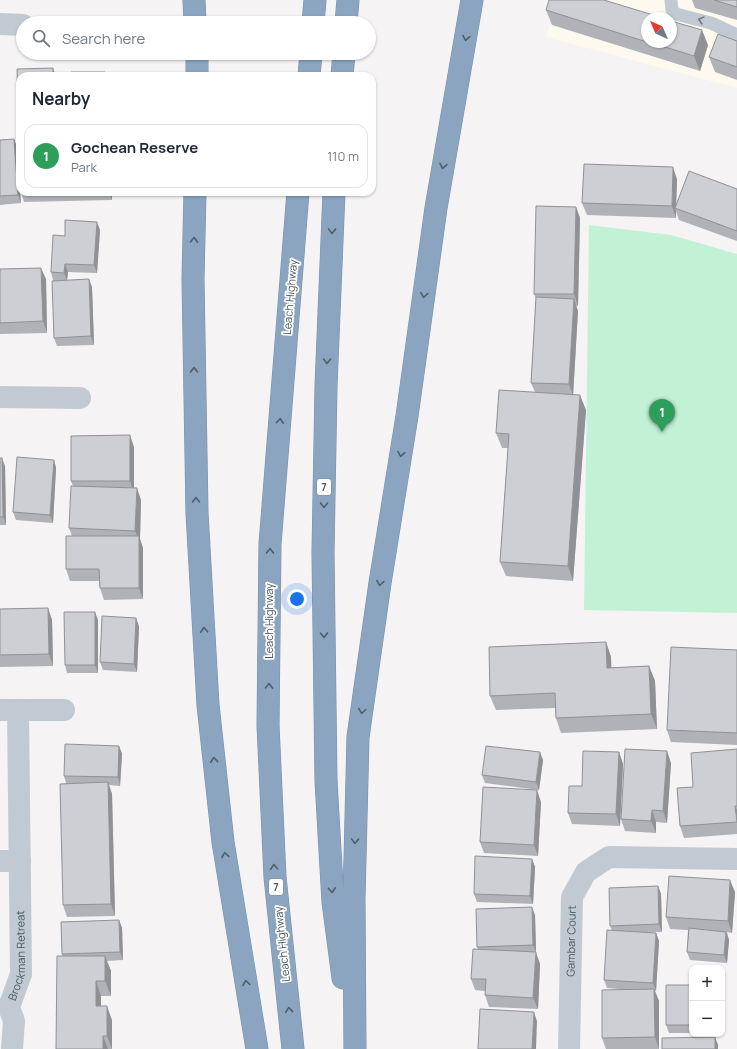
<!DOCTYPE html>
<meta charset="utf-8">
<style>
body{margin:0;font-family:Manrope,sans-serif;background:#f2f2f3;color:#1f2937}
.controls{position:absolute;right:12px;bottom:12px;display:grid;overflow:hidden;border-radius:8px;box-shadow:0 1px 3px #0004}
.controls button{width:36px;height:36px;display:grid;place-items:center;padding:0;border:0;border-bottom:1px solid #e0e1e3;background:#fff;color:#1f2937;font:20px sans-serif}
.compass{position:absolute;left:641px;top:12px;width:36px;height:36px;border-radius:50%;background:#fff;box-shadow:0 1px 3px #0004;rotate:316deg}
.you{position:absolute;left:297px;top:599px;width:14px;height:14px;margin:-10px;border:3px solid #fff;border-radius:50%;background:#1a73e8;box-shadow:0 0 0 6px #1a73e833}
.badge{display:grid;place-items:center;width:26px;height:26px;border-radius:50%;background:#1a73e8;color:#fff;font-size:13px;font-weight:700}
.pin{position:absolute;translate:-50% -33px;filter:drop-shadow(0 1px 2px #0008)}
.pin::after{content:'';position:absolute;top:21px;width:14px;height:12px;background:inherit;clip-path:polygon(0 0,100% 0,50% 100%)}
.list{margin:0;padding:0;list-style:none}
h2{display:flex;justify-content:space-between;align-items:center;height:52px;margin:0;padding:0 16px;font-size:17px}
h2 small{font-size:13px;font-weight:400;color:#747a83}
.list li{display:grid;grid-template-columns:26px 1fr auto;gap:12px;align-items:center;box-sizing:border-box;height:64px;margin:0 8px 8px;padding:0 8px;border:1px solid #e0e1e3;border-radius:12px}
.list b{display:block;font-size:15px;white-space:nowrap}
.list p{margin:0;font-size:13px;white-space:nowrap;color:#747a83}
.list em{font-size:13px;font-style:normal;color:#747a83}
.icon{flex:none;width:22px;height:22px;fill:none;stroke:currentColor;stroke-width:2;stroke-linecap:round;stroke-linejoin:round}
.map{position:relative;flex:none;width:737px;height:1049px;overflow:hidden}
.search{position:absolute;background:#fff;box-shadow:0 1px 3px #0004;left:16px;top:16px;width:360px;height:44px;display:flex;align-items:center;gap:10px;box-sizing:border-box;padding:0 14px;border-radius:22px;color:#747a83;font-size:15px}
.panel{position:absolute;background:#fff;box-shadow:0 1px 3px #0004;left:16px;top:72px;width:360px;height:124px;border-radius:12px}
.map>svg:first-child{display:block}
</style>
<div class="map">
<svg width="737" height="1049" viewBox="0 0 737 1049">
<rect width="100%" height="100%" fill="#f5f3f3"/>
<path fill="#fdf9ef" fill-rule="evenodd" d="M557,0H737V88L546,37ZM647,18H671V42H647Z"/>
<path fill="#c3f1d5" d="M589,225L671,235L737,254V613L584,610Z"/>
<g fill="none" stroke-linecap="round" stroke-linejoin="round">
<defs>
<path id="highway" d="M194,0L195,23
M313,23L315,0
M346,23L348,0
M197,53V76
M309,76L311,53
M342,76L344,53
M195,192L193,279L197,513L208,705L223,842L257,1049
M334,192L326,386L323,553L326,781L333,902L343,978
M293,1049L275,877L268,725L270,544L298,192
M355,1049L354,899L358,737L380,583L407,416L436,208L472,0"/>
</defs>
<use href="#highway" stroke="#7690ad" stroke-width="23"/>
<path stroke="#c1cad2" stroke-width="13" d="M671,0L672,10L676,14L711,23L737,35"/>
<g stroke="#c1cad2" stroke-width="22">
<path d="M0,24L23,25"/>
<path d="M0,397L80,398"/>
<path d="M0,710H64"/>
<path d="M0,861H20"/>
<path id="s1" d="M12,1049L14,1021L9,1007L21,974L18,710"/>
<path id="s2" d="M569,1049L572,897L586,872L609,857L737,859"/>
</g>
<use href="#highway" stroke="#8ba5c1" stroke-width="22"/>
</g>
<path fill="#b0b2b7" d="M692,0H737V20L695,8Z
M546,10L647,18V42H671L708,45L700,71L552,25Z
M737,41V80L715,72L709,57Z
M20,76V192L21,203L0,205V140L14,139L17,147L18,165Z
M677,179L676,205L737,189V241L679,220L676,211V218L587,215L582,203Z
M21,192H112V200L24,202Z
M576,207L580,218L578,306H576L578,311L573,395L586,410L573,581L506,576L500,562L508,448H502L496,433L535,392L531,383L536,299L534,294Z
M100,230L97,273L68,272L67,280L92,287L94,345L57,346L54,338L53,280L51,272L65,236Z
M0,269L46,279L47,333L0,334Z
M134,447V488L141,500L140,539L143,548V599L104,600L100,588L99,581H70L66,569L72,536L69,528L73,486L71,481Z
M0,458L5,466L6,525H0Z
M54,460L56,468L53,523L16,520L13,512Z
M48,608L52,620L53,666L0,667V609Z
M98,620V673H67L65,665Z
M139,626L137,672L103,670L100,662Z
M606,642L611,657V668L649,666L655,681L657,729L561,733L556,718L555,708L496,710L490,696Z
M737,650V745L671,742L667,730Z
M119,746L122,754L120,786L109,785L112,794L115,916L67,917L63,905L66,783L64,776Z
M737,749V834L684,838L680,826L693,787Z
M619,752L623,764L620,826L572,824L568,813L582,786Z
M543,760L539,790L485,783L482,775Z
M671,763L667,823L656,822V833L625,831L621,819Z
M541,802L538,856L484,853L480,842Z
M532,859L535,867L533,904L477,902L474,894Z
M658,886L661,894L662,932H646L656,933L659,941L656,991H655L659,1001V1049H606L602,1038L630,990L607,988L604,980L612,930L610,926Z
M735,892L732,933L727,932L729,940L727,963L690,960L687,952L688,930L670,929L666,917Z
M535,915L536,953L540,964L538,1009L489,1007L485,995V991L475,990L471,979L478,949L477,947Z
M119,920L122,928L123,960L107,961L111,971V996H101V1006L112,1020V1049H56L62,956V954Z
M692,985V1033H669L666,1025Z
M722,987L724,993V1033H722Z"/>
<path fill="#909195" d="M702,30L708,45L700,71L694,56Z
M53,68L56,76H53Z
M14,139L17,147L20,187H19L20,191L21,203L18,195Z
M673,167L677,179L676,209L675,208L676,211V218L672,206Z
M109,192H112V200Z
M576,207L580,218L578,306L574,294Z
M97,222L100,230L97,273L94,265Z
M65,264L68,272L67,281L64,273Z
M41,268L46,279L47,333L43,321Z
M89,279L92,287L94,345L91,336Z
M574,299L578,311L573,396L569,384Z
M580,395L586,410L573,581L568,566Z
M130,435L134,447V493L130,481Z
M2,458L5,466L6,525L3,517Z
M54,460L56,468L53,523L50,515Z
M137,488L141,500L140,539L143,548V599L139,588V540L135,531Z
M48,608L52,620L53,666L49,654Z
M95,612L98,620V673L95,665Z
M136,618L139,626L137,672L134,664Z
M606,642L611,657L612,683L607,668Z
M649,666L655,681L657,729L651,714Z
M119,746L122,754L120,786L118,777Z
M667,751L671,763L667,823L663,811Z
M540,752L543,760L539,790L536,782Z
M619,752L623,764L620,826L616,814Z
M108,782L112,794L115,916L111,904Z
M537,790L541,802L538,856L534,845Z
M735,806L737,810V823V822Z
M652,810L656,822V833L651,821Z
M532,859L535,867L533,904L530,896Z
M730,880L735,892L732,933L728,921Z
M658,886L661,894L662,932L659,924Z
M532,907L535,915L536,953L540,964L538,1009L533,998L536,952L533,945Z
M119,920L122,928L123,960L120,952Z
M726,932L729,940L727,963L724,955Z
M656,933L659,941L656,991L653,983Z
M105,956L111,971V996L105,981Z
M96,981L101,996V1021L96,1006Z
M722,987L724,993V1033L722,1028Z
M654,989L659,1001V1049L655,1037Z
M107,1006L112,1020V1049L107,1036Z
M534,1012L537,1021L536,1049H532Z
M103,1036L108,1049H103Z
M715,1037L718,1045V1049H715Z"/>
<path fill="#cdcfd5" stroke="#909195" d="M549,0H604L663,18H647V42L546,10Z
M714,0H737V7Z
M671,21L702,30L694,56L649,42H671Z
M718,34L737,41V67L709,57Z
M53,68V76H20V187H19L17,69Z
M71,72H105V76H71Z
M14,139L18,195L0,196V140Z
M584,164L673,167L672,206L582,203Z
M689,171L737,189V231L675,208Z
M536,206L576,207L574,294H534Z
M65,220L97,222L94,265L65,264L64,273L51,272L53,235L65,236Z
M41,268L43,321L0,323V269Z
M89,279L91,336L54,338L52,281Z
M536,297L574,299L569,384L531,383Z
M499,390L580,395L568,566L500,562L509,434L496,433Z
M130,435V481H71V436Z
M17,457L54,460L50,515L13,512Z
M0,458H2L3,517H0Z
M71,486L137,488L135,531L69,528Z
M66,536H139V588H100L99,569H66Z
M48,608L49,654L0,655V609Z
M64,612H95V665H65Z
M102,616L136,618L134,664L100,662Z
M606,642L607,668L649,666L651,714L556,718L555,693L490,696L489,647Z
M671,647L737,650V733L667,730Z
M65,744L119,746L118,777L64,776Z
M486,746L540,752L536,782L482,775Z
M625,749L667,751L663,811L652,810L651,821L621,819Z
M737,749V806H735L737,822L680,826L677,788L693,787L691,753Z
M583,751L619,752L616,814L568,813L569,786H582Z
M108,782L111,904L63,905L60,784Z
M483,787L537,790L534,845L480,842Z
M475,856L532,859L530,896L474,894Z
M669,876L730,880L728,921L666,917Z
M658,886L659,924L610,926L609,888Z
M532,907L533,945L477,947L476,909Z
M119,920L120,952L62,954L61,922Z
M689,928L726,932L724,955L687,952Z
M607,930L656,933L653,983L604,980Z
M473,949L536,952L533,998L485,995L486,979H471Z
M57,956H105V981H96V1006H107V1036H103V1049H56Z
M666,985H692V1025H666Z
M654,989L655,1037L602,1038V990Z
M480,1009L534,1012L532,1049H478Z
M715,1037V1049H662V1038Z"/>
<defs><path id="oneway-chevron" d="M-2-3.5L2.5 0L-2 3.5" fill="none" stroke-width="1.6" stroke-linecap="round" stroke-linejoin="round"/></defs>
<use stroke="#6e7983" href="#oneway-chevron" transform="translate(701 20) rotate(-165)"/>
<g stroke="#505e6b">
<use href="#oneway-chevron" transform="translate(466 38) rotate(100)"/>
<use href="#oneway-chevron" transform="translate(443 166) rotate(100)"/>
<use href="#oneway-chevron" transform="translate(332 231) rotate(92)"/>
<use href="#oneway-chevron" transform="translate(194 240) rotate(-89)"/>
<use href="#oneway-chevron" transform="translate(424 295) rotate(98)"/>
<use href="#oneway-chevron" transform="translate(327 361) rotate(92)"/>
<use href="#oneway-chevron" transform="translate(194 370) rotate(-91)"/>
<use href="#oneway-chevron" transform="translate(280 421) rotate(-86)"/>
<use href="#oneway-chevron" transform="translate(401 454) rotate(99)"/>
<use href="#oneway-chevron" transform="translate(196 500) rotate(-91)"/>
<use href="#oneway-chevron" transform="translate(324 505) rotate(91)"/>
<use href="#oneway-chevron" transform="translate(270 551) rotate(-89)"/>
<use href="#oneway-chevron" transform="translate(380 583) rotate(99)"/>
<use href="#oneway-chevron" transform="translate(204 630) rotate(-93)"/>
<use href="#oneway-chevron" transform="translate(324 635) rotate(89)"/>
<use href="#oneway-chevron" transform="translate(269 686) rotate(-89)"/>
<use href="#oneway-chevron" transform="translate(362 711) rotate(98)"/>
<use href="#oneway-chevron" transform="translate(214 760) rotate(-96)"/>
<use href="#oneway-chevron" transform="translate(355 841) rotate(92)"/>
<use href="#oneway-chevron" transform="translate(225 855) rotate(-99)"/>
<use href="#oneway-chevron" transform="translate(274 867) rotate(-93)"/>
<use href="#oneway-chevron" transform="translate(332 890) rotate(87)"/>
<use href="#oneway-chevron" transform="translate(246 983) rotate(-99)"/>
<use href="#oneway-chevron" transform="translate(289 1010) rotate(-96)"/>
</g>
<g text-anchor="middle" stroke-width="3.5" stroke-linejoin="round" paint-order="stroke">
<g fill="#fff" stroke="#808990" stroke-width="1">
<rect x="317" y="479" width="14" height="16" rx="3"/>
<rect x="269" y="879" width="14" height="16" rx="3"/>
</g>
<g font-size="10" font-weight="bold" fill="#4a5661">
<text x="324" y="491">7</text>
<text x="276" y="891">7</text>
</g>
<g font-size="11" fill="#4a5661" stroke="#fff">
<text transform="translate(290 297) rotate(-85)" y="4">Leach Highway</text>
<text transform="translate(269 621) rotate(-90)" y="4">Leach Highway</text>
<text dy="4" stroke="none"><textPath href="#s2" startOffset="108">Gambar Court</textPath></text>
<text transform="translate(282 944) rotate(-96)" y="4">Leach Highway</text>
<text dy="4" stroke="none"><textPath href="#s1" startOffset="96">Brockman Retreat</textPath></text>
</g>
</g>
</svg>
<div class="controls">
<button>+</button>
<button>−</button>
</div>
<svg class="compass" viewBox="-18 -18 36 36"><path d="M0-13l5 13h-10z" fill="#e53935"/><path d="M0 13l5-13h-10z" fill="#747a83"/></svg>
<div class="you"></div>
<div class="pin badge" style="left:662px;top:432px;background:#2e9e5b">1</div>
<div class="search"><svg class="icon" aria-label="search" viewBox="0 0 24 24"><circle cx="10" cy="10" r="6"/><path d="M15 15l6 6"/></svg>Search here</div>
<section class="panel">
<h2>Nearby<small></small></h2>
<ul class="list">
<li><span class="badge" style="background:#2e9e5b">1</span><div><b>Gochean Reserve</b><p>Park</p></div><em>110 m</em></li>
</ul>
</section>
</div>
